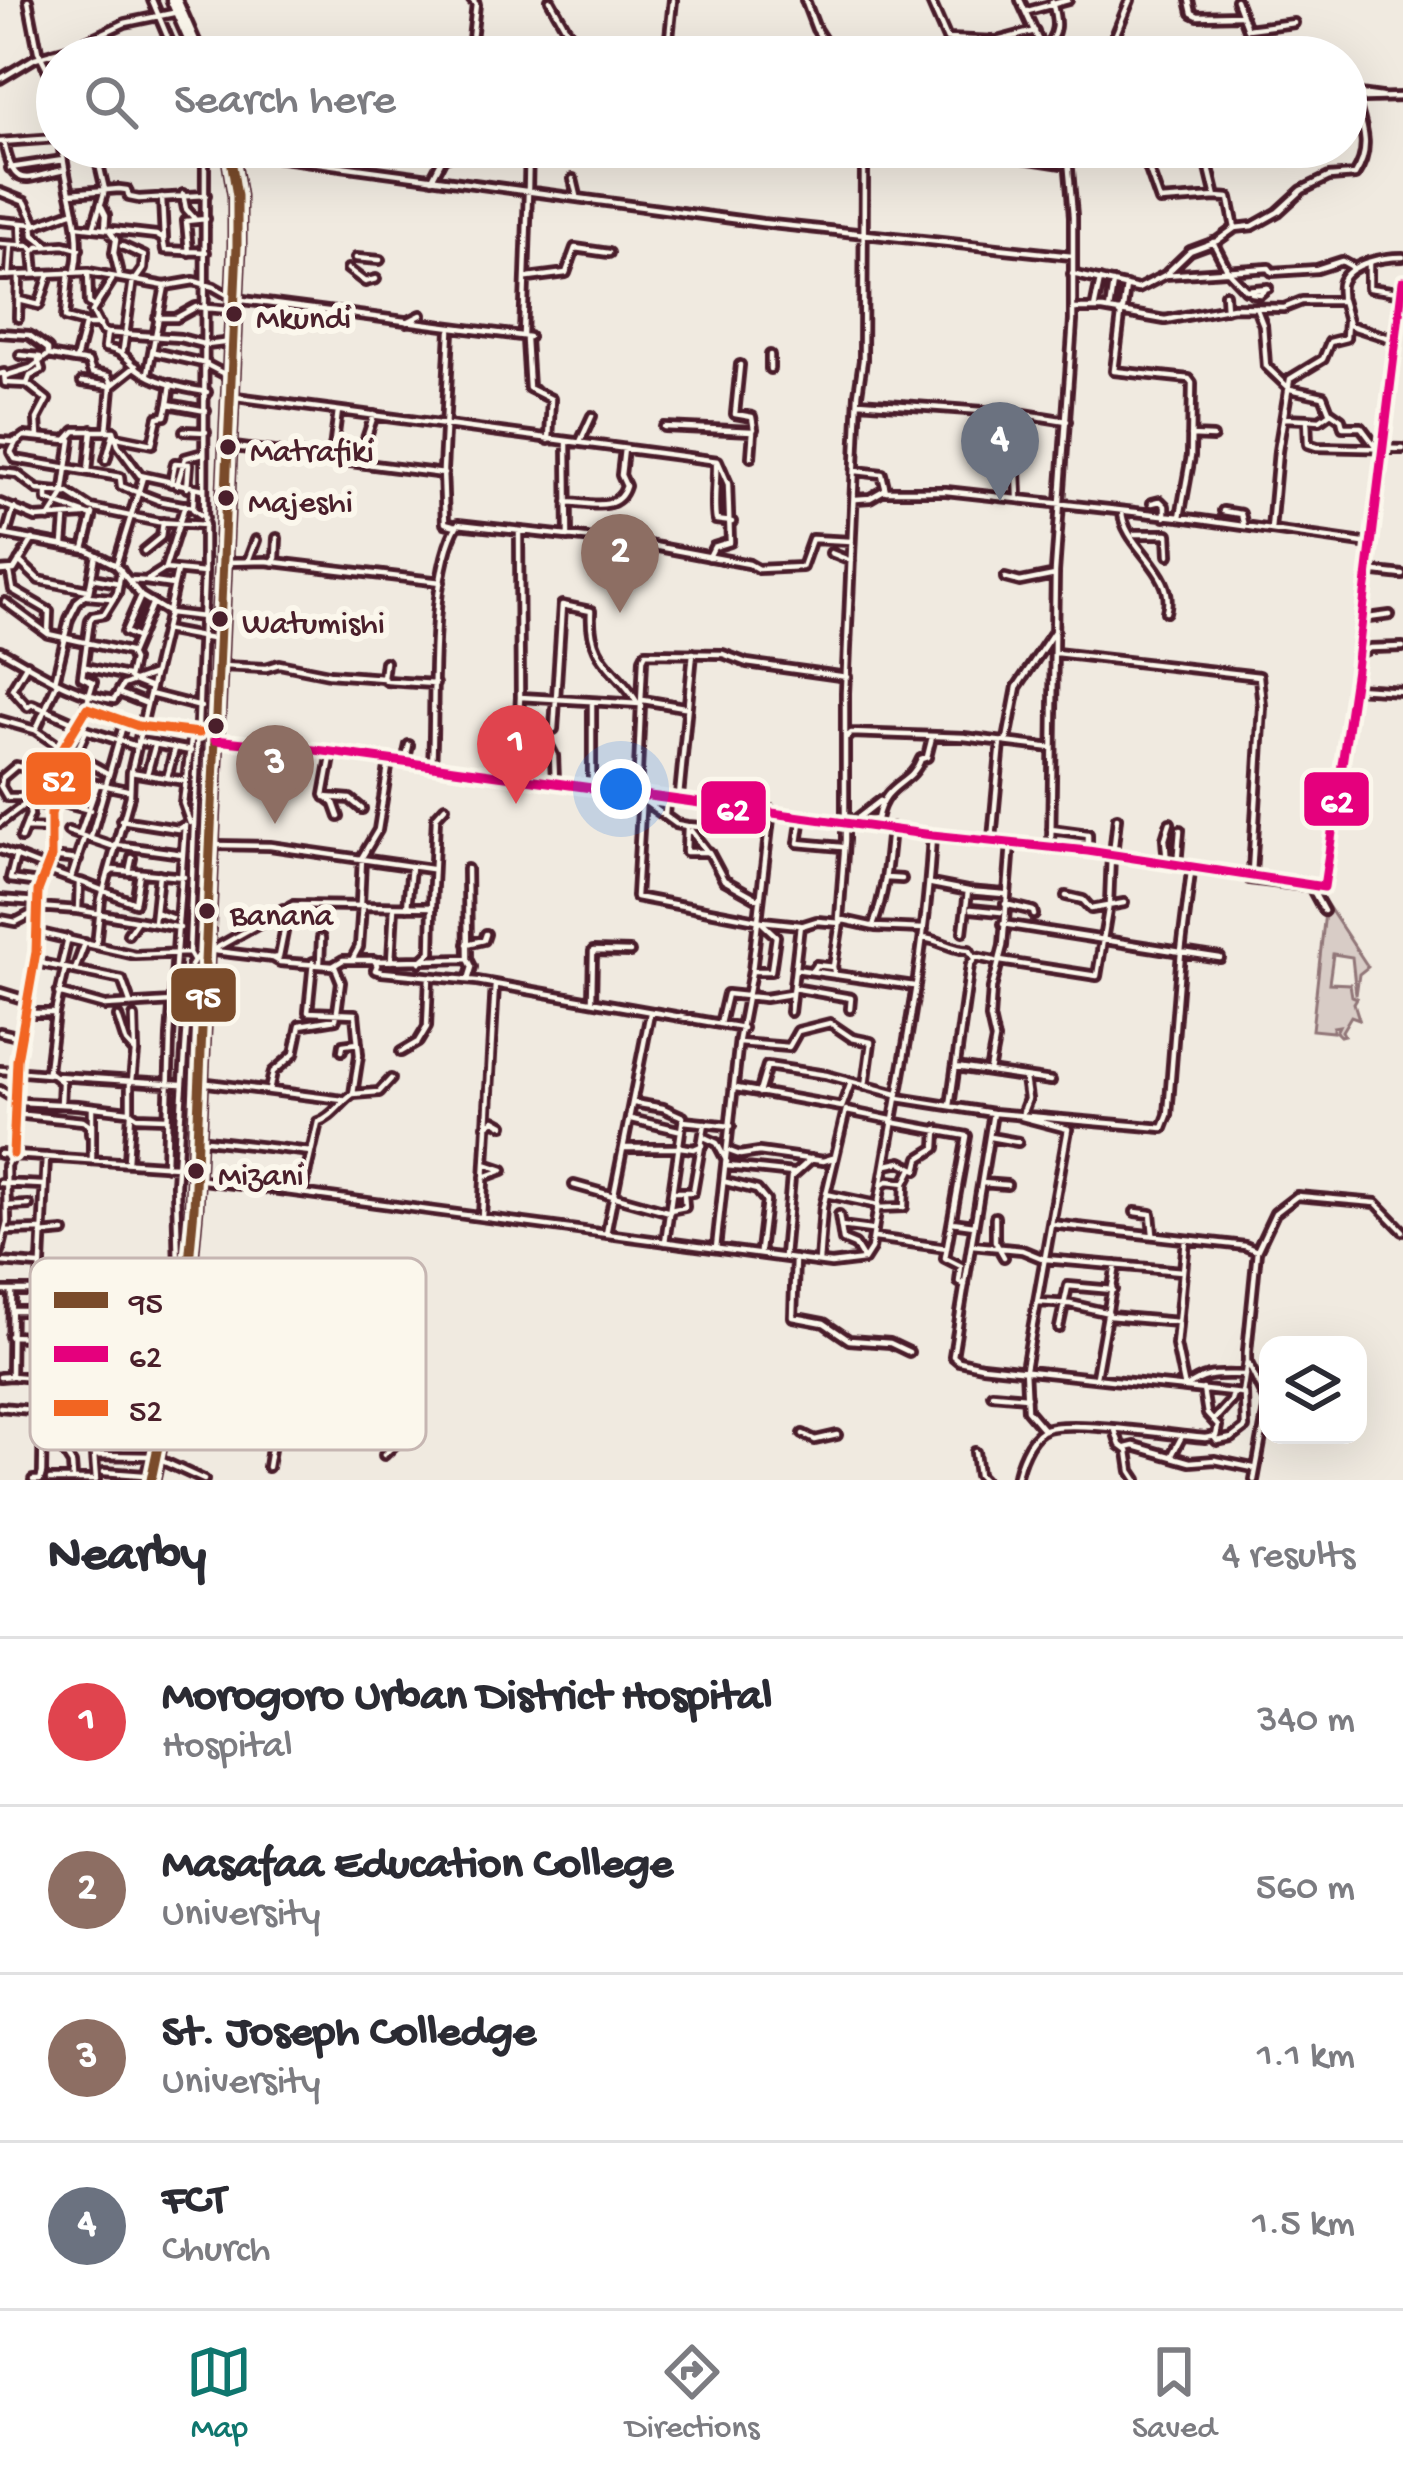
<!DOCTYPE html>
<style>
body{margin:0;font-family:"Gochi Hand",sans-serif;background:#f7f7f7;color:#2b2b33}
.controls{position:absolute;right:36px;bottom:36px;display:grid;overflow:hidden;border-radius:24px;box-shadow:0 12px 48px #0002}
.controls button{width:108px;height:108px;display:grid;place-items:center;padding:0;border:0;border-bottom:3px solid #e1e1e2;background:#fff;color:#2b2b33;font:60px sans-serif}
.you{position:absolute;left:621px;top:789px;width:42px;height:42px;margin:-30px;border:9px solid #fff;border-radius:50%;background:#1a73e8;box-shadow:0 0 0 18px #1a73e833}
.badge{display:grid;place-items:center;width:78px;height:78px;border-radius:50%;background:#0f766e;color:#fff;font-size:39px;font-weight:700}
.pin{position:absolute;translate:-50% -99px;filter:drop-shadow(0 3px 6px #0008)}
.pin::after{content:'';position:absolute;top:63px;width:42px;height:36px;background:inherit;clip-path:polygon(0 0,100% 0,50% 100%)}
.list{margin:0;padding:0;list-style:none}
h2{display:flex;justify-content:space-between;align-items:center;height:156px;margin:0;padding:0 48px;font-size:51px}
h2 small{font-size:39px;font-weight:400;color:#7c7c81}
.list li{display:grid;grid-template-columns:78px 1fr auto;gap:36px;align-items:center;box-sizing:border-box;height:168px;padding:0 48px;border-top:3px solid #e1e1e2}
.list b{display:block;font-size:45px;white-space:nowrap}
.list p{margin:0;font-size:39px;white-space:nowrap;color:#7c7c81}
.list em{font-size:39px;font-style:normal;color:#7c7c81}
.icon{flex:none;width:66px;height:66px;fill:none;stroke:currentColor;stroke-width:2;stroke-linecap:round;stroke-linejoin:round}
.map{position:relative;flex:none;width:1403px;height:1480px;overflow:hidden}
.search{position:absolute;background:#fff;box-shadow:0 12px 48px #0002;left:36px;right:36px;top:36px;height:132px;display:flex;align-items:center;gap:30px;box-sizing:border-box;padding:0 42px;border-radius:66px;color:#7c7c81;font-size:45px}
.sheet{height:828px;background:#fff}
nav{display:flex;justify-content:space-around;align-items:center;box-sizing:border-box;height:168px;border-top:3px solid #e1e1e2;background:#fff;font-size:33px;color:#7c7c81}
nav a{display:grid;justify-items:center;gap:6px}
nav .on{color:#0f766e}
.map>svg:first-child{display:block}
</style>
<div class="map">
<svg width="1403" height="1480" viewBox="0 0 1403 1480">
<rect width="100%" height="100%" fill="#f0eae0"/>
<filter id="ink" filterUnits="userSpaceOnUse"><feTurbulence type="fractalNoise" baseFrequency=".00833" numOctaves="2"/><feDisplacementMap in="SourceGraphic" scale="24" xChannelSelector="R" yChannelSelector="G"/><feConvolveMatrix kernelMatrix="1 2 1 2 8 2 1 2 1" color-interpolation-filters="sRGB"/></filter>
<g filter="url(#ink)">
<path fill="#d8ccc6" stroke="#917678" stroke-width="3" d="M1326,903L1368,967L1359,974L1356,995L1352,957L1333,954L1329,983L1350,984L1352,996L1357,998L1354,1003L1359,1019L1351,1016L1342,1031L1344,1035L1340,1036L1336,1032L1339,1026L1333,1027V1032L1312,1030Z"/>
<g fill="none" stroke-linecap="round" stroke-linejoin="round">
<defs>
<path id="street" d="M28,0L38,51L57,88
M152,0L176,57
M550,0L582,57
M805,0L816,29L834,57
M930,0L947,39L997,41L1035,31
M1020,0L1046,57
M1189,0L1192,13L1198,16L1240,15
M1236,0L1247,29L1294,23
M1028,11L1068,0
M1114,40L1129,43L1130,57
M1043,50C1059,34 1058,23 1052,2
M470,57L476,4L472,0
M667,57L673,0
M989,57L990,41
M1097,57L1113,41L1130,0
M0,79L35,58L71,48L125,23L178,12
M1346,93L1364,98L1403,97
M0,142L57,138
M4,142C14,193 26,177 65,170
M62,147C65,191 85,226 75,272
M175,147L176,154L205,155
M892,147L869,160L864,169L863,360L858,394L845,693V840L839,919L875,927L924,929
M950,147L1062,164L1124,147
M1130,147L1147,164L1160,201L1216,197
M230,151L762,223L1072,256
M274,157L281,147
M10,168L63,160
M432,179L443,158L471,147
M573,179L577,196
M528,189L529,147
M0,192L25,202L36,225L74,211
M71,193L119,189L127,190L129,197L139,199L206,195
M183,194L186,209L194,218
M162,197L164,239
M102,207L106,215L105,229
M0,221L33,224L34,235L48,246
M21,224L22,246
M77,226L156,235L163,239L165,250L206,252
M94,226L105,190L95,147
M1235,228L1253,226L1278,212L1302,190L1329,177L1355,175C1374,146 1361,123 1353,93L1381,97
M109,230L116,240L114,253L120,278
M1213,242L1228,271L1246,290L1268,288
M0,244L30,246L34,250
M122,246L144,256L143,269L136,279
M189,252L186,221L206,219
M356,258L380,260
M1369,264V288L1398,292
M348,269L365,282L376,279
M69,272L65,318L84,323
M88,272L89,303L93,306
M1167,273L1190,251L1217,241L1235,228L1229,198L1216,197L1204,147
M35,274L33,252L38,247L64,245L79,249
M1072,274L1138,289L1165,275L1269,268L1272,272L1317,269L1342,261L1351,266
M0,276L88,272L165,286L194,281L214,287L235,299L529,337
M9,276L11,246
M528,278L566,273L575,248L609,253
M112,280L92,312L102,331L107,333L105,348C124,351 126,358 138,369C156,383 185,389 207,392
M1252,293L1260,294L1267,288
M1225,294L1226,309
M19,300L39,305L49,275
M1342,300L1349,325L1395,340
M1256,307L1263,325L1266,366L1290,389L1323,396L1329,411
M1073,309H1103L1165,320L1233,307L1284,308L1302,301H1341C1342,294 1339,287 1342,281C1351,263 1382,257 1403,257
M1094,309L1100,280
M1109,310L1113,283
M1119,314L1123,309L1126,286
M1121,315L1114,371L1189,379L1192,383L1191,456L1180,517
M18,318L19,275
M157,318H176L196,307L229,310
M407,322L421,315
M100,325H85L76,360L88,362L92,373L108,376L112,384
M450,331L443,470L445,523L456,526
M0,333L29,335L48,349V355
M107,333L180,338L207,345L231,342
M523,336L528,192
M526,339L529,388L551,399L549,440
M123,350L133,279
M154,352L207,364
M20,355L40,357
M207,365L228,376
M740,365L735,414L752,417L754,429
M770,369V355
M148,373L165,286
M0,374L4,373L5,383L27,384L30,376L41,370L38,360
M5,376L31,368L48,355L75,360
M82,382L111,386
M27,384L47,400L37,419L38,437
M171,384L168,404L206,411
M236,397L718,461L728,484L730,542L714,547L709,557
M859,402L1024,414L1067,421
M1284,418L1307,419L1308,444L1317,447L1403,449
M1307,419L1320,420L1331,412L1341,419L1343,427H1361L1376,447
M664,427L753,431L751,457
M107,430L111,386L136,366
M184,431L206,432
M1191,436L1213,437
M117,437L152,444L158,417L165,416L168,404
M17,440L11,452L15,459L120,477L121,486L160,501L193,507
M0,441L16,442L24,436L67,440L75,431H114L118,445L140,475L203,489
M567,442L568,537
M580,442L592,416
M234,447L444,474
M1001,447L1019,461
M332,457L338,411
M106,460L114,431
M359,460L374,415
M716,461C717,480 713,502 716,520L732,522
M88,471L92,430
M856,471L882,474L886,491H946L1180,517L1370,544
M0,472L17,474L38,490L68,493L91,508L158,522L205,525
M171,483L175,463L189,464L187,488
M177,485L185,458L203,453
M194,489L193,509L205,518
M47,491V500L92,516
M1018,497L1017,472L1030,415
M856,499L870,498L884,490
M567,502C589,503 618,513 626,486L621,475L624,449
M0,503L36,518L84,515
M1152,503L1160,501L1165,506V517
M1122,511C1123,547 1178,572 1166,612
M1223,511L1241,514L1244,526
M49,518L63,496L71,440
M1271,530L1278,451L1290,379L1323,359L1330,342L1346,338L1347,322
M0,534L87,550L116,565L141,596L169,613
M1135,534H1168L1169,555
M6,535L14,508
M63,544L65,520
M84,549L93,514
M144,551L161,537L163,522
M831,553L851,561
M19,561L39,580L88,590
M248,561L256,540
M227,562L266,561L441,582
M272,562L276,558L277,538
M116,565L143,477
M165,568L185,505
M0,571L14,570L33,539
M1367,571L1403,575
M10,573L13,590L49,611L48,634L129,652L133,660L129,678
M92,578L119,583
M1005,578L1020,582L1055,575
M130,580L146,581L165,569L204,573
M146,581L173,585
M87,596L111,598
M5,602L48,634
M591,611C588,662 616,667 637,702
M168,612L177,571
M1361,619L1390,615
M164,630L217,640
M138,638L125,632L141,596
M64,640L69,619L78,601L89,592L96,555
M0,650C39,671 70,694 114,700L123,685L154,674
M1056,653L1259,676L1262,706L1252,873
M131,654L152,604
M1358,654L1370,648L1403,647
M385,662L383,678L387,681L435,684
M27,664L12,689L28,707L32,704L80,725
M221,666L266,668L279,664L329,674L383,678
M86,667L127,676
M131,680L151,688
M55,681L65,640
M1355,688L1403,691
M119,693L147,704
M150,694L201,707
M520,697L640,704
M643,700L684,707
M592,702V786
M86,706L93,682L82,677L90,620L93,616L104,614L117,593L121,570
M0,720L35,730L63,749
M37,727L57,683
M79,728L136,746
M519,730L554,729L562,605L591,611
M846,738L851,733L964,737L1052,748
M215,740L324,751L932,835L1088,851L1324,887L1356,669L1403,281
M138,741L191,751
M518,745L550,748L554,756L555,781
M63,749L109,774
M332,752L324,795L334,803L339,817
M405,763L409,745
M432,766C436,704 427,574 458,524L648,545L749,564L758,569L802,567L812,539L851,541
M131,772L185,781
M147,774L155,745
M66,775L86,731
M64,777L127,790
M516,777L520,697L519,532
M167,778L175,749
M0,785L7,797H23L28,802L52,808
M1,786L2,778L16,766L48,773
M637,794L643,659L646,653L723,654L747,663L847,677
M642,794L636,897L762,921L800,925L790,1012
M679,796L693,653
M325,797L350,799L362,809
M648,798L666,802L665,815
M643,800L676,824L687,826L686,852H709L724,880L760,900
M55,801L90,810
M802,816L798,843L842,847
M121,820L178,829L185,825
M854,821L880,801
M863,821L877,819C885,781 911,786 921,759L927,757L932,737
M0,823L28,802
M190,823L183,803L192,733
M687,826L713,828
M26,828L50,829
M1051,829L1088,834V851
M68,831L115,847
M691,831L708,853
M80,834L97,785
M91,837L124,722
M21,838L30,815L28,802
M992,839L1001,742L1007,740L1017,687L1055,630
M117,845L182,854
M216,845L270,846L431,869
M1051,848L1055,572L1073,321V216L1067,147
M0,850L46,868
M16,855L10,879L39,883
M1113,855L1117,818
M51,857L78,860
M1167,863L1165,839L1170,823
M1177,865L1180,830
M1198,867L1191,872L1181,952L1220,958
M467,869L468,959
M46,870L79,882L78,910L180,928
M129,872L132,858
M108,874L113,870L184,877
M71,878L84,838
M886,878L902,879
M1249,879L1320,888
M81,882L135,903L140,873
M932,884L968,891L963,932
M1312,889L1324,911
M968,891L1004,894
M1066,896L1083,900L1091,909L1124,903
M0,899L37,902
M360,904L362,857L378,830L389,761
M1005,904L1033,911L1034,915
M37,907L78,910
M407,907L411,867
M432,907L436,817L445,807
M971,909L1001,912
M155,912L171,918
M0,919L16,922L37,911
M154,922L159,874
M1003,924L1181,952L1168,1115L1163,1128L993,1113L953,1356L959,1361L982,1366L1242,1394L1247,1361
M801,926L817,921L841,923
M873,926C885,894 888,861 891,827
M36,932L135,955L189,953
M128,934L137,921
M923,938C941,940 952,950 969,950L973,957
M467,944L484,940L486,934
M96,946L101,899L130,796L131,772L167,620L169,613L203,617
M206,950L273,958L280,962L333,966L343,960H374L377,965L375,970L382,972L477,981L743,1028
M211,951L293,905L432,907L431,952L420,962
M34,958L45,964L122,980L131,1005
M274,958L279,957L286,922L283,909
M193,960L189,953L204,573L205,147
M352,960L359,947L362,905
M376,961L468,959L472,967L468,980
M391,961L394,907
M1000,961L1097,976L1109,904L1111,855
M320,963L321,938
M61,967L68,938
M795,969L914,986
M75,970L85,943
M752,971H771L776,936L760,921
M812,971L816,965L833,967
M835,975L833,967L840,922
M793,988L851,998L850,1009
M0,992L23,999
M58,993L105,1006L173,1002
M592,1001L593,951L630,952
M24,1013H55L65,969
M55,1013L48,1071L62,1082L61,1104
M118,1017L126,1042L135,1052L132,1081
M134,1017L135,1052
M720,1024L727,994L765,998L790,994
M0,1032L17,1036
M739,1043L789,1047L798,1031L830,1023L852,1038L871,1042L865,1086
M342,1051L343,1045L358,1043
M401,1052L418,1042L427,1027L429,977
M956,1067L1051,1081
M0,1070L48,1074
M989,1071L995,1040L990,1018L992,988L1003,946L1011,843
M57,1076L181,1084
M200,1082L343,1100
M736,1088L842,1107L850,1085
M0,1090L15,1099
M269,1090L273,1072L294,1054L300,1025L336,1019L341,982L335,967
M759,1093L767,1066L826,1075L896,1094
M353,1094L379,1092L391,1079
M15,1097L21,1102L78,1105L128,1111L137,1117L166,1118
M898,1098L993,1113
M634,1103L663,1108L683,1117L665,1242
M950,1106L970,965L976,957L995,961
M92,1108V1159
M847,1111L891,1120
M130,1112V1082
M1023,1112L1028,1099L1025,1078
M15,1114L83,1121L90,1126V1134
M1022,1117L1068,1129L1025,1369L1027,1410L1044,1430
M631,1119L678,1130
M683,1121L731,1126
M891,1122L967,1136L945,1258L961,1266L959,1282L965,1285
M486,1126L494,1120L503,1125
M704,1137L717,1143L727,1162
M990,1137L1018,1142
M198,1139L311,1152
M680,1147L694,1149L703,1145
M625,1148H679
M729,1151L740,1155L759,1152L823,1161L833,1158
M0,1154L192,1167
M13,1154L17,1060L36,952L38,891L51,857V814L62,780L48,773L87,708L138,726L197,733
M128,1162L131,1113
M887,1165L901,1162L917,1170L920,1158L936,1148L937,1129
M166,1166L170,1037L185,825
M727,1166L793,1173
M484,1177L503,1170L485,1164
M196,1179L831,1264L864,1260L871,1249C892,1111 925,974 932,835
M726,1182L757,1190L766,1201L760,1251
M0,1183L43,1185
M982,1183L1007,1185
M574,1185L670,1212
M882,1185L888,1181L905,1183L912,1169
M302,1192L318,1122C332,1118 340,1103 353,1094L359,1055L355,1014L308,1012L313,962
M673,1192H693L705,1123
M826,1194L878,1205
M7,1206L29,1205
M877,1208L904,1207L905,1183
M670,1210L685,1207L684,1194
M1135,1212L1151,1214L1153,1234
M839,1215L843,1240L855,1245L863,1258
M482,1217L495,984
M995,1217V1241L1004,1257
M952,1222L974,1225
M1051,1224L1245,1246L1257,1251
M841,1226L871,1230
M5,1231L40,1230
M41,1234L64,1232
M606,1234L650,1013
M875,1238L947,1248
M1186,1240L1176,1345L1185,1388C1207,1372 1216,1375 1245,1375
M972,1245L1022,1250L1044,1259
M716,1248L739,1039L752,971L771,810
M0,1251L7,1222L6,1166L12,1154
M784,1256L791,1177L811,1159
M795,1259L793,1317L824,1323L849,1340L890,1343L909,1352
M1045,1259L1182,1271
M0,1262L39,1265
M819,1262L823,1207L846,1110
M0,1291H36
M1038,1302L1070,1304L1109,1313
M14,1311H38
M179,1311L176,1185L191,966L202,948
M1109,1316L1178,1322
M1059,1328L1068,1286L1113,1290
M10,1336L35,1337
M324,1355L317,1336L325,1310
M171,1358L177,1328
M11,1376L35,1378
M0,1377L11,1376L12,1291
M1096,1377L1116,1265
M992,1394L1027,1397
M360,1400L368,1364L363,1354L373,1344L374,1322
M0,1407L160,1422
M34,1410L46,1157
M163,1410L150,1408L149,1360L160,1312L179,1309
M62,1415L60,1445L72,1464L73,1477
M1214,1420L1231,1401L1233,1393
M1115,1430L1120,1445L1128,1451L1131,1471L1137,1480
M803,1434L815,1440L837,1435
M1214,1437L1217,1441L1232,1438L1245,1428L1244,1394
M1126,1448L1134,1446L1190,1462L1215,1460L1253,1468
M975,1452L978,1475L983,1480
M384,1455L397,1442
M1172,1455L1182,1436
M156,1458L204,1480
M268,1467L283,1377
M104,1472L144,1475
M33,1480H40L42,1473L43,1411
M50,1480H95
M96,1480L94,1455L152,1456
M144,1480L149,1463
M1016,1480C1019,1464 1028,1439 1043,1430C1064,1418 1175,1436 1205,1438L1216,1436L1218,1426L1207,1414L1203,1389
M1254,1480L1268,1404L1247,1361V1352L1257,1251L1275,1213L1297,1196L1376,1203L1403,1231"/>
<path id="highway" d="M174,0L199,57
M151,1480L183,1327L194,1208L237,246V196L229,147"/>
</defs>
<use href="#street" stroke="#4a1f2b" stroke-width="14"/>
<use href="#highway" stroke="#4a1f2b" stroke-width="21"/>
<use href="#street" stroke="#fbf7ec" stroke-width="4.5"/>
<use href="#highway" stroke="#fbf7ec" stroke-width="12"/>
<defs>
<path id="bus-1" d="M151,1480L183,1327L194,1208L237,246V196L229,147"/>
<path id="bus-2" d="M215,740L324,751L932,835L1088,851L1324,887L1356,669L1403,281"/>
<path id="bus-3" d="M13,1154L17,1060L36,952L38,891L51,857V814L62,780L48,773L87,708L138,726L199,733"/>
</defs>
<use href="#bus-1" stroke="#fbf7ec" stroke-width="18"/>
<use href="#bus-2" stroke="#fbf7ec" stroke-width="18"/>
<use href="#bus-3" stroke="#fbf7ec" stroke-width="18"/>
<use href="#bus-1" stroke="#7a4b2a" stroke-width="9"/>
<use href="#bus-2" stroke="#e5007d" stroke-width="9"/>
<use href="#bus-3" stroke="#f26522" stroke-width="9"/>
</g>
</g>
<g fill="#4a1f2b" stroke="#fbf7ec" stroke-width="4.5">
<circle cx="234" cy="314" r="10"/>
<circle cx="228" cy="447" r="10"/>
<circle cx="226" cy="498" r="10"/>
<circle cx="220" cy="619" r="10"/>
<circle cx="216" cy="726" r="10"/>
<circle cx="207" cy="911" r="10"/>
<circle cx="196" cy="1171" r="10"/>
</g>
<g text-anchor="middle" stroke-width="12" stroke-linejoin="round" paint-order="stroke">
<g font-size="33" fill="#4a1f2b" stroke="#fbf7ec" text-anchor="start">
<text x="256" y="327">Mkundi</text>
<text x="250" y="460">Matrafiki</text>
<text x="248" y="511">Majeshi</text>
<text x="242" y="632">Watumishi</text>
<text x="230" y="924">Banana</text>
<text x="218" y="1184">Mizani</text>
</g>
</g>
<rect x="30" y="1258" width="396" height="192" rx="18" fill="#fbf7ec" stroke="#c6b6b2" stroke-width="3"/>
<rect x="54" y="1292" width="54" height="16" fill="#7a4b2a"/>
<rect x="54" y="1346" width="54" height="16" fill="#e5007d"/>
<rect x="54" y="1400" width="54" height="16" fill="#f26522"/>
<g font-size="33" fill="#4a1f2b">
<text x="129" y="1312">95</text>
<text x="129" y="1366">62</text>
<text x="129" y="1420">52</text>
</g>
<g stroke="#fbf7ec" stroke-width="4.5">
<rect x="24" y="750" width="69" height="57" rx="12" fill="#f26522"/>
<rect x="1302" y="770" width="69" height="58" rx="12" fill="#e5007d"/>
<rect x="699" y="779" width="69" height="57" rx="12" fill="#e5007d"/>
<rect x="169" y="966" width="69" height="58" rx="12" fill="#7a4b2a"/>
</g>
<g font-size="33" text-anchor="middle" font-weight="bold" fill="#fff">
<text x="59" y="790">52</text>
<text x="1337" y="811">62</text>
<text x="733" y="819">62</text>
<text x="204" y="1006">95</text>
</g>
</svg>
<div class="controls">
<button><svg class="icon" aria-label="layers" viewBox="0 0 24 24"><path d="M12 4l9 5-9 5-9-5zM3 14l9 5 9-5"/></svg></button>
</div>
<div class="you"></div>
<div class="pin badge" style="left:516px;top:804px;background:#e0444e">1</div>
<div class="pin badge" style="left:620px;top:613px;background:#8d6e63">2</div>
<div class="pin badge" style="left:275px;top:824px;background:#8d6e63">3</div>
<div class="pin badge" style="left:1000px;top:501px;background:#6b7280">4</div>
<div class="search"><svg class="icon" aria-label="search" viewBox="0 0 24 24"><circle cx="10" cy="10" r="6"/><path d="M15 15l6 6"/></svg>Search here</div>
</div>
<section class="sheet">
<h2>Nearby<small>4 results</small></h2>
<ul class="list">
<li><span class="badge" style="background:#e0444e">1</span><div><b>Morogoro Urban District Hospital</b><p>Hospital</p></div><em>340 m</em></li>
<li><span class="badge" style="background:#8d6e63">2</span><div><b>Masafaa Education College</b><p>University</p></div><em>560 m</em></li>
<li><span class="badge" style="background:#8d6e63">3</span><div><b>St. Joseph Colledge</b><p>University</p></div><em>1.1 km</em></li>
<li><span class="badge" style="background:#6b7280">4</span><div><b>FCT</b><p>Church</p></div><em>1.5 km</em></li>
</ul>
</section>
<nav>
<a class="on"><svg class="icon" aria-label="map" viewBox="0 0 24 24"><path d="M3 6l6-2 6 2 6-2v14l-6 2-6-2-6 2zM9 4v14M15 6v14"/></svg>Map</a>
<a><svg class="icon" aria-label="directions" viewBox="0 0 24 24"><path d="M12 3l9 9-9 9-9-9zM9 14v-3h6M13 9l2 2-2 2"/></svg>Directions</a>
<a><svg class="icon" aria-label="saved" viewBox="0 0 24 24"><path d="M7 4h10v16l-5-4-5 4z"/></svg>Saved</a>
</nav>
